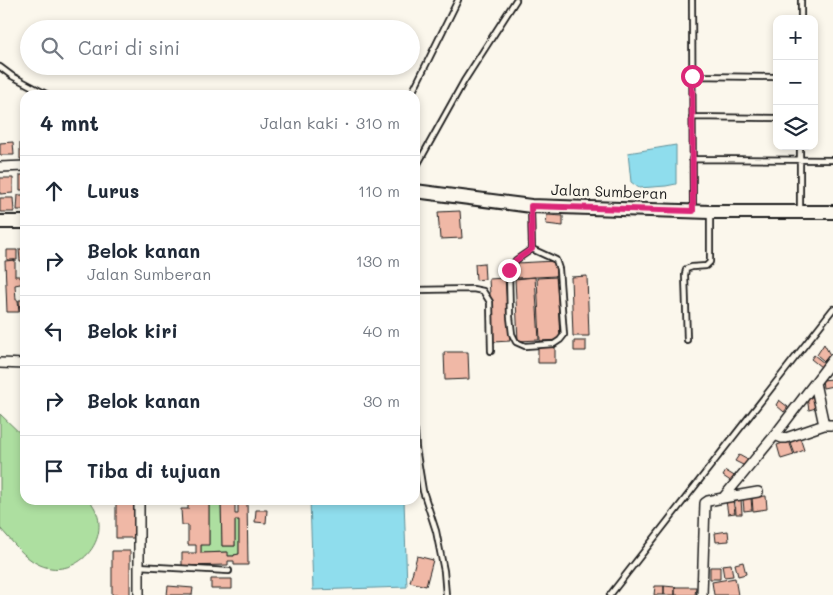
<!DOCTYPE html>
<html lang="id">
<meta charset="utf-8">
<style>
body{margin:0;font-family:Mali,sans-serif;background:#f6f6f7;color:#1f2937}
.controls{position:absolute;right:15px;top:15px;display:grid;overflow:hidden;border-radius:10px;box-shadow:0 2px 8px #0003}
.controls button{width:45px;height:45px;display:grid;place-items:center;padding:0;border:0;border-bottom:1px solid #e0e1e3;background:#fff;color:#1f2937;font:25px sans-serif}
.stop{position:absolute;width:15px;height:15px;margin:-11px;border:4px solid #db2777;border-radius:50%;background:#fff}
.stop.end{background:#db2777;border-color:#fff;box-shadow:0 1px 5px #0008}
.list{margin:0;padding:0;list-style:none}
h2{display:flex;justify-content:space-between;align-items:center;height:65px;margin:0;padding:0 20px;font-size:21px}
h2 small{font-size:16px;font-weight:400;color:#747a83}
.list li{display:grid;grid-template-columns:32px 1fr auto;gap:15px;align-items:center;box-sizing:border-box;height:70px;padding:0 20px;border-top:1px solid #e0e1e3}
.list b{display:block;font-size:19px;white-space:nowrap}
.list p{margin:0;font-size:16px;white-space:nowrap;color:#747a83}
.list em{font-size:16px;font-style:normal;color:#747a83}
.icon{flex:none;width:28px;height:28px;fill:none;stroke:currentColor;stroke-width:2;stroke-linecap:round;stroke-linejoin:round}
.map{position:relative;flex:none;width:833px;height:595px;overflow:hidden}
.search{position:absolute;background:#fff;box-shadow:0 2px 8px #0003;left:20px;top:20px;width:400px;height:55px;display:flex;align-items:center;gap:12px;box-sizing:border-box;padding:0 18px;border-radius:28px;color:#747a83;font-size:19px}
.panel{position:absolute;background:#fff;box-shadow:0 2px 8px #0003;left:20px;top:90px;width:400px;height:415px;border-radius:15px}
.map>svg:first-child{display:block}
</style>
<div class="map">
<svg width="833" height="595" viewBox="0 0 833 595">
<rect width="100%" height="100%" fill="#fbf7ec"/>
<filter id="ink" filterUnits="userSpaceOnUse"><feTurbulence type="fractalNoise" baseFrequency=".02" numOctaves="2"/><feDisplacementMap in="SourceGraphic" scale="10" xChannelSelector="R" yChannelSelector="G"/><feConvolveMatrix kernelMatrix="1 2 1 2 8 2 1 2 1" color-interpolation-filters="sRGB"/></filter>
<g filter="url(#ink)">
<path fill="#addfa0" stroke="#647e5e" d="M0,414L25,438V500H89C118,533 79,582 40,565C25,559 11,540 0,528Z
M209,500H221L222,546H235V520H239V554L234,555V556H228L227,552L201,553V545L209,544Z"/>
<path fill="#8fdded" stroke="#619099" d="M676,145V184L666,186L639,188L631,182L628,153Z
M310,500H404L407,587L313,590Z"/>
<path fill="#f0b8a6" stroke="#1c1c1c" d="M13,142L14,155H0V143Z
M20,143H25V159H20Z
M20,175H25V190H20Z
M0,178H13V193L0,194Z
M18,195H25V210H17Z
M0,198H13L14,212H0Z
M460,211L462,238L440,239L438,212Z
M547,215L563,216V226L546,224Z
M19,249H25V261H20Z
M7,250H17V260H7Z
M15,260V276H20V278H25V283L15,285L16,300H18L19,312H7L5,261Z
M555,261L556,276L517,278V263Z
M484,263L485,279L476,280L475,264Z
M587,276L589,336H573L571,277Z
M535,277L539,340L518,341L515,279Z
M557,277L560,340L540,341L537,278Z
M505,278L510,341L493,342L489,279Z
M19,300H25V312H20Z
M574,341H586V351H574Z
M824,344L830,355L824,361L817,355Z
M538,347H555V363H538Z
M444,352H468L469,379L445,380Z
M814,355L824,363L821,367L811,359Z
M833,379V386L823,388L822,380Z
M816,396L819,407L809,410L807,398Z
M779,400L788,407L784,412L776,405Z
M800,438L804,450L795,454L790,441Z
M789,441L794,455L781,459L777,445Z
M739,455L748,460L745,466L735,461Z
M726,471L736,477L732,482L723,476Z
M766,496L767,509L753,511L752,497Z
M751,498L752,510L744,511L743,499Z
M735,499H741L742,514H736Z
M116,500H137V538H116Z
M188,500H209V545H201V553L228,552V556H234V555L239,554V520H235V546H222L221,500H235V514H238V500H247L248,565H234V561H228V565L182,566V553H196V545H188V525H182L181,509H188Z
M733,500L735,513L728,514L726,501Z
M256,510H267L266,523L255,522Z
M728,531L729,541L716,542L715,533Z
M112,551H130V595H112Z
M417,556L433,560L426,586L410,582Z
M743,562L746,574L738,576L735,564Z
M731,564L733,576L724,577L722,565Z
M710,567H720V579H710Z
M735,578L738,595H714L712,582Z
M211,579H232V589H211Z
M168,586L193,588L192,595H167Z
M655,586H664V595H654Z
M664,586L675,587V595H664Z
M675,587H696L695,595H675Z"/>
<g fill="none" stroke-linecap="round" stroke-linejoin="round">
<defs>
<path id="lane" d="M692,0L693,210
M801,19V0
M0,67L12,76L48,95
M692,76L777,77
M411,95L458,0
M692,117L777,118
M692,159L833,160
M415,169L464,81L516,0
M531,207L532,249L556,260L559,269L564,335L560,340L554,344L525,346L516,342L512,334L510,317L509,270L516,260L532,249
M800,211V146
M415,290L473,289L483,291L490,302L491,351
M687,340L685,275L686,269L692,267L706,266L710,262V213
M415,431L416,448L423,491L436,531L444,571L446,595
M138,566L229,571
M610,595L833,309"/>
<path id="street" d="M0,167L25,166
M0,363L25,364
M815,383L824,425
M775,435L782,438H786L824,425H833
M723,498L758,492
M139,595V500
M702,595L705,503L708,501L723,498L775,435L833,359"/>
<path id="secondary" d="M415,191L531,206L710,212H833
M0,222H25"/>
</defs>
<use href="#lane" stroke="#1c1c1c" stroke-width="8"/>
<use href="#street" stroke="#1c1c1c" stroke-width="12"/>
<use href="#secondary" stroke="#1c1c1c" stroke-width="16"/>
<use href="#lane" stroke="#fbf7ec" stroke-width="4.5"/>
<use href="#street" stroke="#fbf7ec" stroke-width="9"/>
<use href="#secondary" stroke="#fbf7ec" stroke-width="12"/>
</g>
</g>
<g fill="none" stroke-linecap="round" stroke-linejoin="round" filter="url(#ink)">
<path stroke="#db2777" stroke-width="6" d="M509,270L516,260L532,249L531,206L693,211L692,76"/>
</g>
<g text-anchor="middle" stroke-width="4.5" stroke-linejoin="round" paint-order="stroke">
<g font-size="15" fill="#1c1c1c" stroke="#fbf7ec">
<text transform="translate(609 192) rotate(2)" y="5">Jalan Sumberan</text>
</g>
</g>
</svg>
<div class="controls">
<button>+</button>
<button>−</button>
<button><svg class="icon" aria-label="layers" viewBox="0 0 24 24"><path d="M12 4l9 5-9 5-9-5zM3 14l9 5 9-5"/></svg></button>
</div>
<div class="stop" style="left:692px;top:76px"></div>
<div class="stop end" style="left:509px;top:270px"></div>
<div class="search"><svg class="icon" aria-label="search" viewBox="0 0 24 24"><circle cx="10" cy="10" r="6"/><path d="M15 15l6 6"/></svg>Cari di sini</div>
<section class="panel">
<h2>4 mnt<small>Jalan kaki · 310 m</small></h2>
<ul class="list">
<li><svg class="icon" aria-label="ahead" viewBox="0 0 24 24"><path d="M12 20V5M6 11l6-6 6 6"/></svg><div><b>Lurus</b></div><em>110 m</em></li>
<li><svg class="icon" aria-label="right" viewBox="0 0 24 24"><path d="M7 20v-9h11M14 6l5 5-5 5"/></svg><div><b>Belok kanan</b><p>Jalan Sumberan</p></div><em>130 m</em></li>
<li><svg class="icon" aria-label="left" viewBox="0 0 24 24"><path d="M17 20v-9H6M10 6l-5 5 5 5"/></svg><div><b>Belok kiri</b></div><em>40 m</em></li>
<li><svg class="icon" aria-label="right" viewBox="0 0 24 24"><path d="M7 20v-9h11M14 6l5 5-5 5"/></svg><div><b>Belok kanan</b></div><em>30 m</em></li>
<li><svg class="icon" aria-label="arrive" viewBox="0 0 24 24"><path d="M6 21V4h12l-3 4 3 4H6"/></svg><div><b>Tiba di tujuan</b></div></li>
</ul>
</section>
</div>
